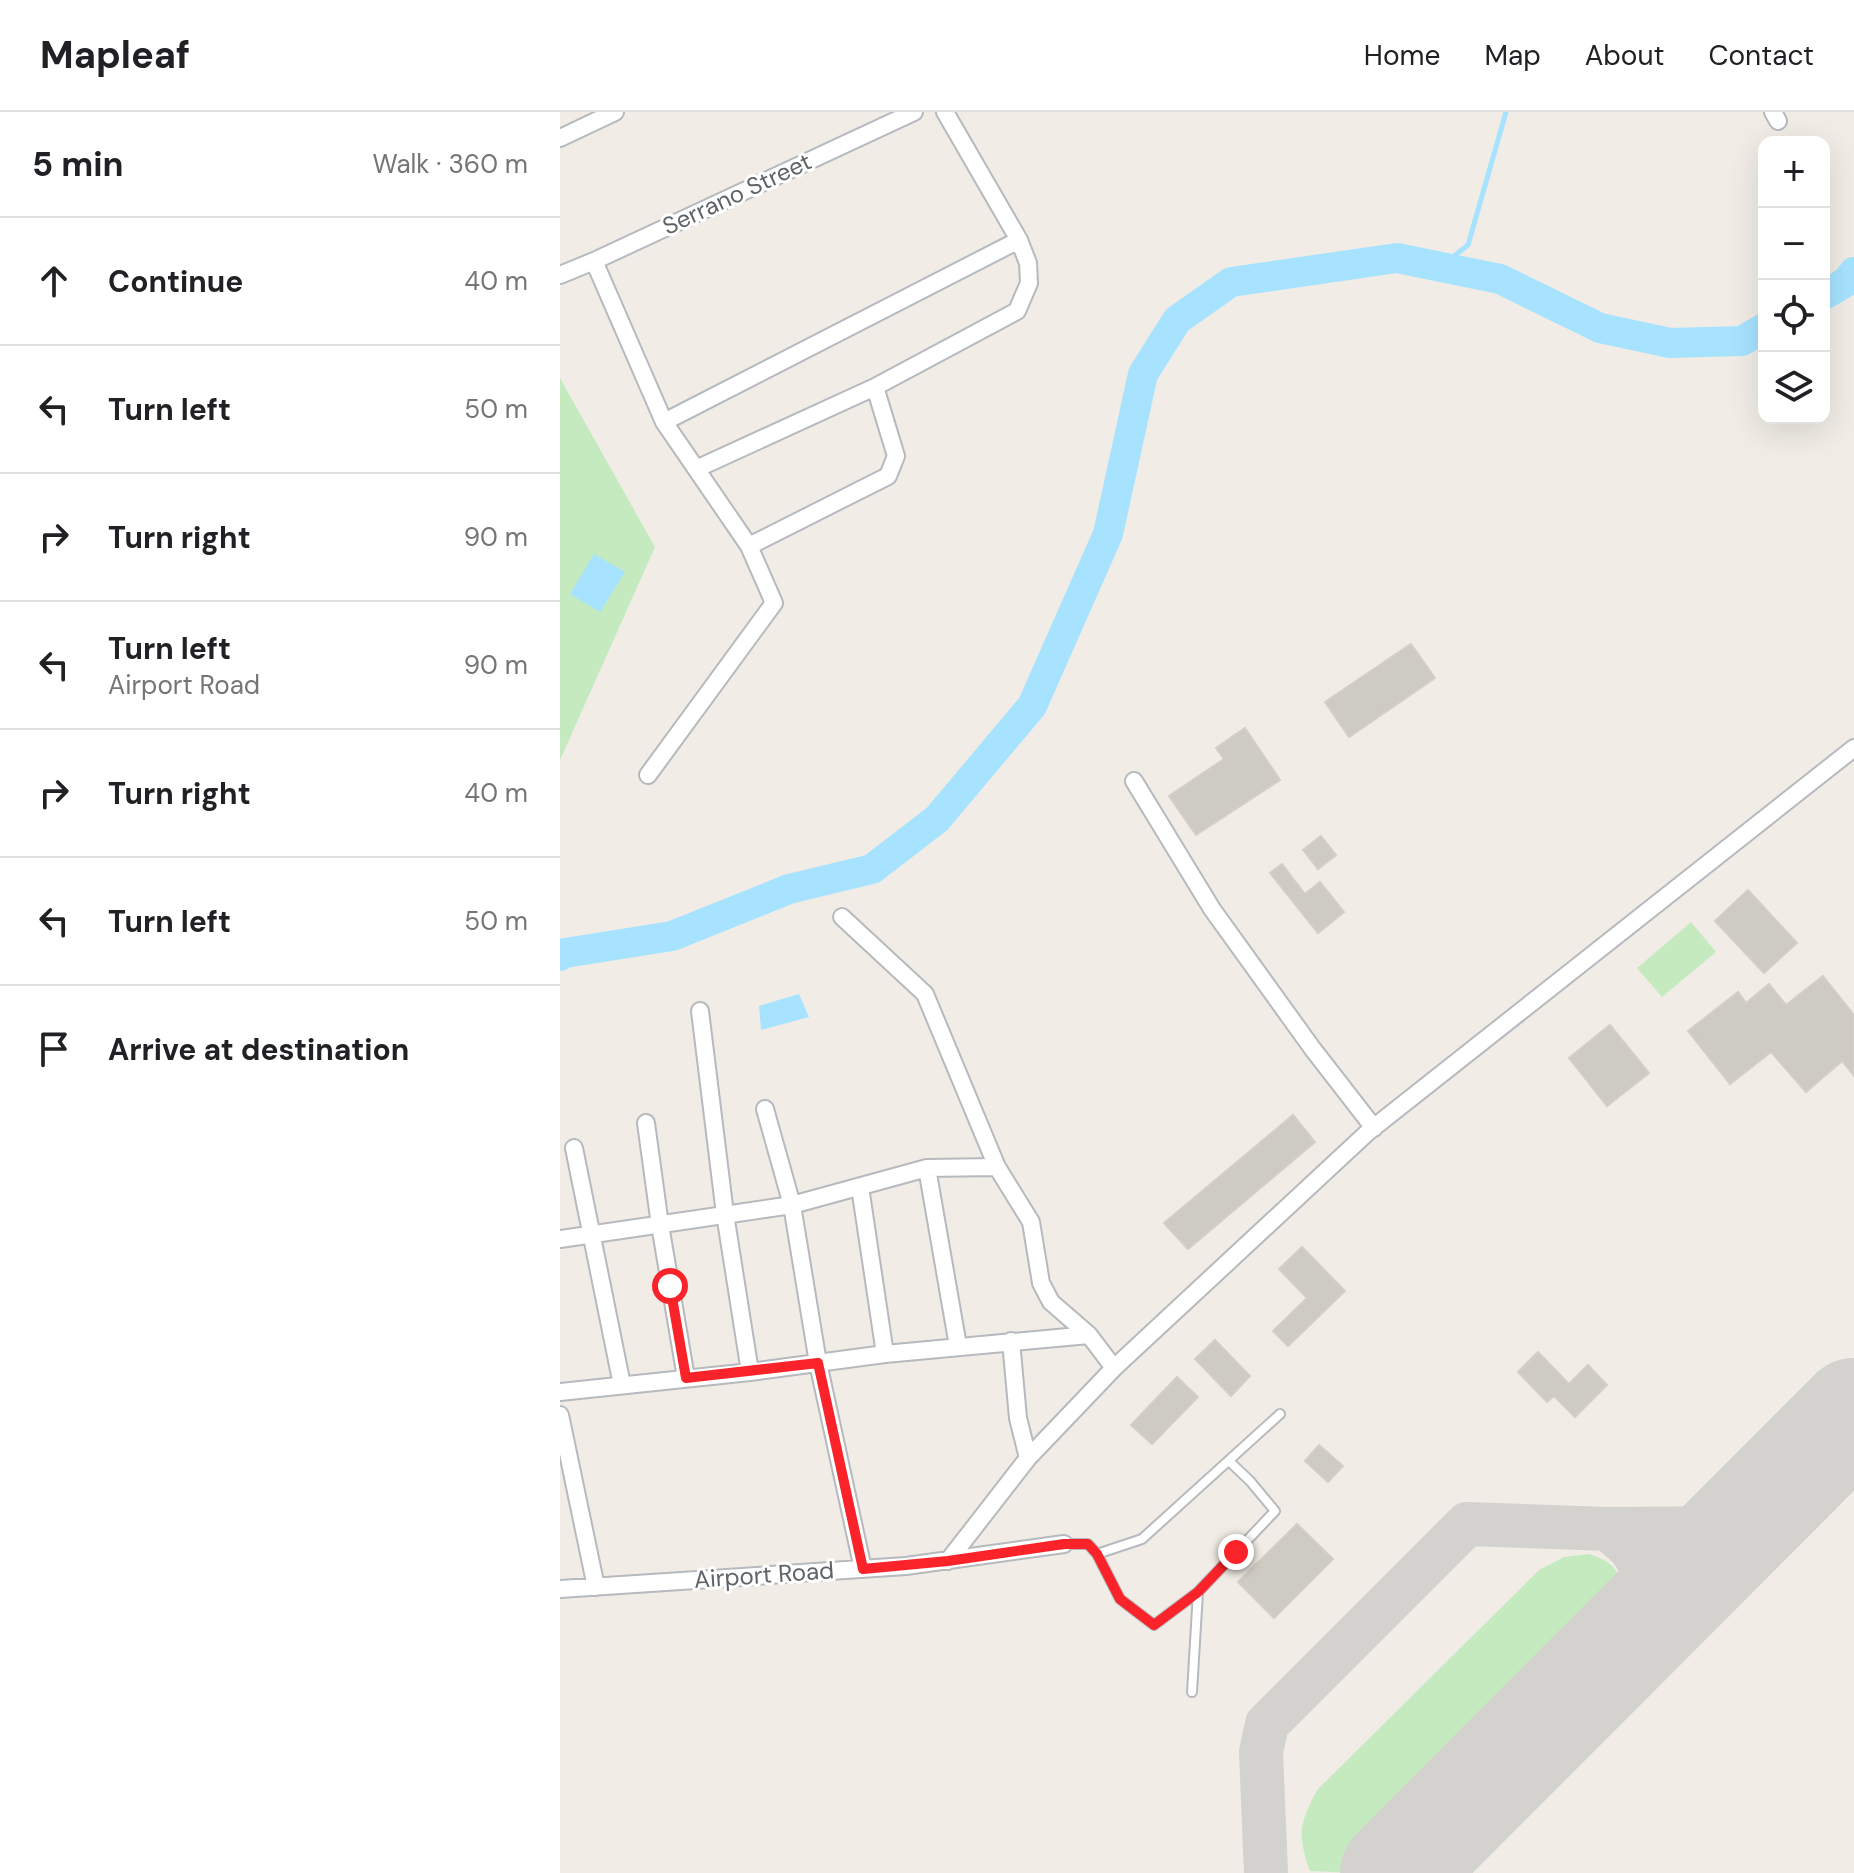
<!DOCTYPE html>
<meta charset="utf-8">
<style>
body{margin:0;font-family:"DM Sans",sans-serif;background:#f2f2f2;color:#202124}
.controls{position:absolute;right:24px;top:24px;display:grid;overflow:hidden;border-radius:16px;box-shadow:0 8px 32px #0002}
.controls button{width:72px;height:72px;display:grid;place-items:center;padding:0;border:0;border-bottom:2px solid #e0e0e0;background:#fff;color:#202124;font:40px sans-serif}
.stop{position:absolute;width:24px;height:24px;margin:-18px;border:6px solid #fa232a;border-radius:50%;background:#fff}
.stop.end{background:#fa232a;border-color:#fff;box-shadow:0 2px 8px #0008}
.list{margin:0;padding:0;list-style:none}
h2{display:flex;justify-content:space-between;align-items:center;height:104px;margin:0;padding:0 32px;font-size:34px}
h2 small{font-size:26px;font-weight:400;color:#757577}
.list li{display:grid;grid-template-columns:52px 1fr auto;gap:24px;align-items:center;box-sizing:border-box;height:128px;padding:0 32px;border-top:2px solid #e0e0e0}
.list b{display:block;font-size:30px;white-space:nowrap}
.list p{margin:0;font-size:26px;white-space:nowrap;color:#757577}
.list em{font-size:26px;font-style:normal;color:#757577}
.icon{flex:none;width:44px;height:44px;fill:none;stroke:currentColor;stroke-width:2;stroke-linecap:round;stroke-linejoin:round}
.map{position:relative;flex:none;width:1294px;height:1761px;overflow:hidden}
header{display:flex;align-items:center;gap:48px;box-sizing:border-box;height:112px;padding:0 40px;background:#fff;border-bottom:2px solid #e0e0e0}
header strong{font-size:38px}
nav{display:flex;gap:44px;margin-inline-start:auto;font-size:28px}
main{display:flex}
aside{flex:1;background:#fff}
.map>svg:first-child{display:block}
</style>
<header>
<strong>Mapleaf</strong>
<nav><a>Home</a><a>Map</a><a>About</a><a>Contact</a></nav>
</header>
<main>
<aside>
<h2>5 min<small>Walk · 360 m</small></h2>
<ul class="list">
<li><svg class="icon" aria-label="ahead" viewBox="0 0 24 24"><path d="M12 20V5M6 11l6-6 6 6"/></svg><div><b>Continue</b></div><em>40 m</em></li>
<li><svg class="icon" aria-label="left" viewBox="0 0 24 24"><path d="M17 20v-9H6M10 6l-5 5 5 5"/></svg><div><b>Turn left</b></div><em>50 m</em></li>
<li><svg class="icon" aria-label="right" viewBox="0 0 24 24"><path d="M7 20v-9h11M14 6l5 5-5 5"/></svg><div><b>Turn right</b></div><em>90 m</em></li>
<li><svg class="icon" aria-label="left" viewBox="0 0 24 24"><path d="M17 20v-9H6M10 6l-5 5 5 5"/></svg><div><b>Turn left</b><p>Airport Road</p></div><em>90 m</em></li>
<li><svg class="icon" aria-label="right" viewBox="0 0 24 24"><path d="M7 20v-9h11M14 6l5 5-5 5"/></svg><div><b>Turn right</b></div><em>40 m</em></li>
<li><svg class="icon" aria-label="left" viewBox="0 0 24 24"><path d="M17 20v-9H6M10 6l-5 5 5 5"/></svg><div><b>Turn left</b></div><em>50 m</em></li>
<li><svg class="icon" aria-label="arrive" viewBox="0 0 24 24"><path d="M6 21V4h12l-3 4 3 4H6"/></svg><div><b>Arrive at destination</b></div></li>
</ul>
</aside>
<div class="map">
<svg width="1294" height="1761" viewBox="0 0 1294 1761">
<rect width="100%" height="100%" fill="#f1ede6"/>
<path fill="#c5eac0" d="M0,266L95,435L0,648Z
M1131,810L1156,840L1102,885L1077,856Z
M1029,1442C1064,1452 1066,1474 1055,1505L796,1761L750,1759C737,1722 739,1713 757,1678L979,1458L1004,1445Z"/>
<path fill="#a7e3ff" d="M34,442L65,460L40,500L10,482Z
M239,882L249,905L201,918L199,894Z"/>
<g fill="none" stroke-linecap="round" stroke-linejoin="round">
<path stroke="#a7e3ff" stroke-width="5" d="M880,155L908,133L946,0"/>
<path stroke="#a7e3ff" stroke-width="30" d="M1264,183L1286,170L1294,160
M0,844L5,841L112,824L229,777L312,757L377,707L472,594L548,422L583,262L617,208L671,170L837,146L940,167L1040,216L1110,231L1182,229L1204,216"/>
<path stroke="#d3d2ce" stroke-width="44" d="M1048,1417C1055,1424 1066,1431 1072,1439C1091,1464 1080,1499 1072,1526
M706,1761L701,1640L707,1612L907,1412L1048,1417L1180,1416"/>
<path stroke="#d3d2ce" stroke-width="110" d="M835,1761L1294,1301"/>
</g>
<path fill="#cecac4" stroke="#d6cec3" stroke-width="2" d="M851,532L875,566L789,625L765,590Z
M685,616L720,668L636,723L609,684L664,647L656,636Z
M761,724L776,743L758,757L743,738Z
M722,752L745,782L760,770L784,800L758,821L710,761Z
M1188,778L1237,831L1204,861L1155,809Z
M1263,864L1294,903V964L1282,949L1246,980L1211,940L1170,972L1128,919L1178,880L1186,891L1209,872L1226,893Z
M1050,913L1089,961L1047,994L1009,946Z
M733,1003L755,1030L628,1137L604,1111Z
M742,1135L785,1179L728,1234L713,1219L747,1186L719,1157Z
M655,1228L690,1264L671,1284L635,1247Z
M978,1240L1009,1272L1028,1253L1047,1273L1015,1305L994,1284L987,1290L958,1260Z
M617,1265L638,1285L592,1332L571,1313Z
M759,1333L783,1354L768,1370L745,1349Z
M737,1412L773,1447L714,1506L678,1470Z"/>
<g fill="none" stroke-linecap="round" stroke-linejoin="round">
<defs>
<path id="service" d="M504,1432H528L537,1442L560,1487L594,1513L638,1480L715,1399L690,1369L669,1349
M537,1442L582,1427L720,1302
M632,1580L638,1480"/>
<path id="minor" d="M1213,0L1218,9
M0,26L55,0
M34,149L104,310L189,434L214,491L88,663
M0,163L34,149L354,0
M104,310L459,128
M136,357L315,275
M189,434L328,364L336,344L315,275L457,199L469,171L468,151L459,128L385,0
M574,669L652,797L752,936L814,1016
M282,805L365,882L437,1055L471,1110L481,1171L491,1190L529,1223L554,1256
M140,899L165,1102L190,1260
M205,997L232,1093L258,1251L303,1457
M86,1011L100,1113L126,1266
M14,1036L62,1273
M367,1056L398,1234
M300,1075L325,1242
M0,1127L232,1093L367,1056L437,1055
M451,1229L458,1306L468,1346
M0,1280L190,1260L325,1242L529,1223
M0,1303L36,1475
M388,1449L468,1346L554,1256L808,1020L1294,636
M0,1477L346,1454L504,1432"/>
</defs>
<use href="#service" stroke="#b6b9bd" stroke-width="12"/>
<use href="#minor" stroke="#b6b9bd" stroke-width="20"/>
<use href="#service" stroke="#fff" stroke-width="8"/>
<use href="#minor" stroke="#fff" stroke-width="16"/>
</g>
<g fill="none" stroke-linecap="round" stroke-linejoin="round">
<path stroke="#fa232a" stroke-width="10" d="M110,1174L126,1266L258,1251L303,1457L388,1449L504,1432H528L537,1442L560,1487L594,1513L638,1480L676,1440"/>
</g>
<g text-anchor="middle" stroke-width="6" stroke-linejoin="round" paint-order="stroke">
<g font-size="24" fill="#5d6367" stroke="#fff">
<text transform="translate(177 82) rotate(-25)" y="8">Serrano Street</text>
<text transform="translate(204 1463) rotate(-4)" y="8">Airport Road</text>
</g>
</g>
</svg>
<div class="controls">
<button>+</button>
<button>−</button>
<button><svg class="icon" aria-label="locate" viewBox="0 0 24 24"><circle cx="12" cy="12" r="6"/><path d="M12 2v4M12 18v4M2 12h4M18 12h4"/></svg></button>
<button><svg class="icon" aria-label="layers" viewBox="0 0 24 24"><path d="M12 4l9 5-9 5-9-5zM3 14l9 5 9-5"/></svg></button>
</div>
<div class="stop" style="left:110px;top:1174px"></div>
<div class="stop end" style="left:676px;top:1440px"></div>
</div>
</main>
